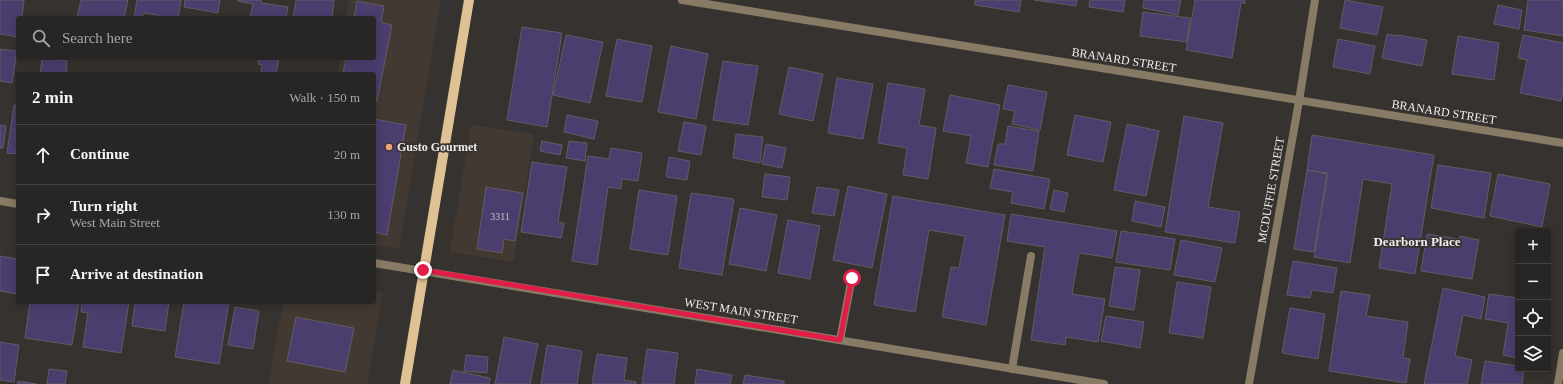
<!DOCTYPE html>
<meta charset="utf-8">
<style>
body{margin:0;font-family:Georgia,serif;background:#302e2c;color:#f1f3f6}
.controls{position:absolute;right:12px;bottom:12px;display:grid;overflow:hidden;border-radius:4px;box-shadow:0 2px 10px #0003}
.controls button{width:36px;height:36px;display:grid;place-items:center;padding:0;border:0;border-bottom:1px solid #444341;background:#282624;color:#f1f3f6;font:20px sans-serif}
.stop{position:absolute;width:12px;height:12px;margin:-9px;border:3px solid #e11d48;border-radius:50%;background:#fff}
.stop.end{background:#e11d48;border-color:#fff;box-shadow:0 1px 4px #0008}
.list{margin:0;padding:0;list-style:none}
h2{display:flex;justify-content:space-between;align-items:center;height:52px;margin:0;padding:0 16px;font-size:17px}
h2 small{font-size:13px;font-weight:400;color:#a5a5a6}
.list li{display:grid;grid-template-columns:26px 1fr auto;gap:12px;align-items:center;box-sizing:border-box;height:60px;padding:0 16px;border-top:1px solid #444341}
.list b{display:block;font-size:15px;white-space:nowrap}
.list p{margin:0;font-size:13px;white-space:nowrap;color:#a5a5a6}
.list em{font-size:13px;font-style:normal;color:#a5a5a6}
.icon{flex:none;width:22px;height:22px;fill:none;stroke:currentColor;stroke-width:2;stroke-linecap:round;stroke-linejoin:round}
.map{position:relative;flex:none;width:1563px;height:384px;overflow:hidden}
.search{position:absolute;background:#282624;box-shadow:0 2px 10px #0003;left:16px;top:16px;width:360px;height:44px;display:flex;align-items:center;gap:10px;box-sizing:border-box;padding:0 14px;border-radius:4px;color:#a5a5a6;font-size:15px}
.panel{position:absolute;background:#282624;box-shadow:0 2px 10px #0003;left:16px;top:72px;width:360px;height:232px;border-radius:4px}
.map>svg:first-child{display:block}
</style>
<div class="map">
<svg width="1563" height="384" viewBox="0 0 1563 384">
<rect width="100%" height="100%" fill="#363230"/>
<path fill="#423933" d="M349,0H441L399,249L374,245V74H338L340,58H374V18H346Z
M471,125L534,134L514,262L450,252Z
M374,291L383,293L367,384H268L283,302H374Z"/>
<path fill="#4b3e6f" stroke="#5e5d61" d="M0,0H24L22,18H18V37L0,34Z
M81,0H128L124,18H77Z
M137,0H181L178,18H157L158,15L143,13L142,18H134Z
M185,0H220L218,13L184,7Z
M238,0H261V3L288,7L286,18H250L253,4L238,1Z
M296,0H334L332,18H293Z
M975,0H1021L1019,12L975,5Z
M1034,0H1077L1076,6Z
M1090,0H1125L1123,12L1089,7Z
M1144,0H1181L1178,15L1143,8Z
M1195,0H1245V3H1241L1232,58L1186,50Z
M1345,0L1383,7L1377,35L1340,28Z
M1528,0H1563V36L1524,30Z
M357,1L384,6L381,22L392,25L377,101H374V74H343L346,58H374V18H354Z
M1498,5L1522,10L1519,29L1494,24Z
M1143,12L1190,18L1187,42L1140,36Z
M522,27L562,33L547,127L507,120Z
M1387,34L1397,36V35L1427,40L1422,66L1382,58Z
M566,35L603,42L590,103L553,95Z
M1523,35L1563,43V93L1561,101L1520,93L1527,60L1518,58Z
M1458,36L1499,43L1494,80L1452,74Z
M617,39L652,46L642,102L606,96Z
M1338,39L1375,46L1370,74L1333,67Z
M671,46L708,54L696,119L658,112Z
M0,49L17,51L12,83L0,81Z
M42,58L67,61L66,74H40Z
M259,58H279L276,74H261L262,65L258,64Z
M723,61L758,66L748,125L713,120Z
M789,67L823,74L813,121L779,114Z
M837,78L873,84L863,139L828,133Z
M888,83L925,89L919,125L936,128L928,179L903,175L907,148L878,143Z
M1008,85L1047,92L1040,130L1012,124L1015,111L1003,109Z
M950,95L1000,105L988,167L966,163L971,136L943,131Z
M14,105L18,106V154L7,153Z
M567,115L598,121L594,139L564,132Z
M1075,115L1111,122L1103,162L1067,155Z
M1184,116L1223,123L1208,207L1240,212L1235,243L1165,232Z
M374,119L406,125L387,235L374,232Z
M684,122L706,126L701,155L678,151Z
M1127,124L1159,131L1146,196L1114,190Z
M0,125L6,126L3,148H0Z
M1008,126L1039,131L1033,171L994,165L998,144H1005Z
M736,134L763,137L760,163L733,158Z
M1312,135L1434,155L1415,274L1379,268L1392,184L1363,179L1350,263L1314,257L1328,173L1307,170Z
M542,141L562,145L560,155L540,151Z
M569,141L587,143L585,161L566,158Z
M766,144L786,148L782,168L762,164Z
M611,148L642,153L638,181L622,179L621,189L608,187L597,265L572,261L588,156L609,159Z
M669,157L690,161L687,180L666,177Z
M532,162L567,167L558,222L564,223L561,238L521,232Z
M1438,165L1491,173L1484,218L1431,208Z
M994,169L1050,179L1044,209L1011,203L1013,192L990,188Z
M1307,170L1327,174L1314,252L1294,249Z
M765,174L790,177L787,200L762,197Z
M1498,174L1550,184L1542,227L1490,216Z
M848,186L887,194L872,268L833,260Z
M486,187L523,193L515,241L504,239L502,253L477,249Z
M817,187L839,190L834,216L812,213Z
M639,190L677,196L668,255L630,249Z
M1054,190L1068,193L1064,212L1050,209Z
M691,193L734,199L722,275L679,268Z
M893,196L1005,215L986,325L942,317L951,267L959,268L965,236L929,230L915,312L874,305Z
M1135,201L1165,207L1161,227L1132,221Z
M740,208L777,215L766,271L729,264Z
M1011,214L1117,231L1112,258L1079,253L1072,294L1105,299L1098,342L1066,337L1065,345L1031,340L1045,247L1007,241Z
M788,220L820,226L810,279L778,273Z
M1121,231L1175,239L1170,270L1116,262Z
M1427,234L1459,239L1460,236L1479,240L1472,279L1421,271Z
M1181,240L1222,248L1215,282L1174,275Z
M0,256L18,259V294L0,291Z
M1293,261L1337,268L1333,293L1312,290L1310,298L1287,295Z
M1115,267L1140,270L1134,310L1109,306Z
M1177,282L1211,287L1203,338L1169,333Z
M1443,288L1485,297L1481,319L1463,315L1455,356L1472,360L1467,384H1424Z
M1341,291L1370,295L1366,316L1408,322L1403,358L1410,359L1406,383L1329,371Z
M1489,294L1518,298V358L1503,355L1508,323L1485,319Z
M30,302H79L72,345L25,338Z
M82,302H129L121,353L83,347L88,313L81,312Z
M135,302H169L165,331L132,326Z
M184,302H229L219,364L175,357Z
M235,307L259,311L253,349L228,345Z
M1290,308L1325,314L1318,359L1282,353Z
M1106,316L1144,322L1140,348L1101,341Z
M296,317L354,328L345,372L287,361Z
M504,337L538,344L530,384H495Z
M0,342L19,345L14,382L0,380Z
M547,345L582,351L577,384H541Z
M647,349L678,353L674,384H642Z
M597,354L627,358L624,380L636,382V384H592Z
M466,355L488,357L487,373L464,371Z
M1485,361L1518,366V369H1524L1522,384H1481Z
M49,369L67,371L65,384H47Z
M697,369L732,375L730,384H695Z
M453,370L490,378L489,384H450Z
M745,375L784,381V384H743Z
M18,381L37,384H17Z"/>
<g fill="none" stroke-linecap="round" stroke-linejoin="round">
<path stroke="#887b65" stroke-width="8" d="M840,340L852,277
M1012,369L1031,256"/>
<path stroke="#887b65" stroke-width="8" d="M682,0L1563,143
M0,201L18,204
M374,263L1104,384
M1249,384L1299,101L1315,0"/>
<path stroke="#887b65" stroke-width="8" d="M1558,384L1563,353"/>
<path stroke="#dec294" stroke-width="10" d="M405,384L469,0"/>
</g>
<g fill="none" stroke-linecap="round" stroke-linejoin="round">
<path stroke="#e11d48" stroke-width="5" d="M423,270L840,340L852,278"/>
</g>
<circle fill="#f2a17e" stroke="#363230" stroke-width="1.5" cx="389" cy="147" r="4"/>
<g text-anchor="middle" stroke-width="3.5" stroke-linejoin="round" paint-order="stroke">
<g font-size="10" fill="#c5c0cb">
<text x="500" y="220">3311</text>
</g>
<g font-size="12" fill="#eeecea" stroke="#363230">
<text transform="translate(1124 60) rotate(9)" y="4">BRANARD STREET</text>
<text transform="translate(1444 112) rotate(9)" y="4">BRANARD STREET</text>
<text transform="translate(1271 190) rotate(-80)" y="4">MCDUFFIE STREET</text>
<text transform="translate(741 311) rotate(9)" y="4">WEST MAIN STREET</text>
</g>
<g font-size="12" font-weight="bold" fill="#eeecea" stroke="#363230" text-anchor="start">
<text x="397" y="151">Gusto Gourmet</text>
</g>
<g font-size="13" font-weight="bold" fill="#eeecea" stroke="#363230">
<text x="1417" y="246">Dearborn Place</text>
</g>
</g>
</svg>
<div class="controls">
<button>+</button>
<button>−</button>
<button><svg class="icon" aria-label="locate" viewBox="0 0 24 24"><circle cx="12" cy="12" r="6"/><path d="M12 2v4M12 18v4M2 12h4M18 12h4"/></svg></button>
<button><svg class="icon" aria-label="layers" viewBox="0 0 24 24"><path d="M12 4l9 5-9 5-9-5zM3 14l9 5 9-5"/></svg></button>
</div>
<div class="stop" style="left:852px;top:278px"></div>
<div class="stop end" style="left:423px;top:270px"></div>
<div class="search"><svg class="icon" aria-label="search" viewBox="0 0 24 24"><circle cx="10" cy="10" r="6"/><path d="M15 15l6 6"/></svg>Search here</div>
<section class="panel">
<h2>2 min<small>Walk · 150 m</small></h2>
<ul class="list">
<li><svg class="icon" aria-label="ahead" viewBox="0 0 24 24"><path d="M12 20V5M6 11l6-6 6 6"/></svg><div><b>Continue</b></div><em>20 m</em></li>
<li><svg class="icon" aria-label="right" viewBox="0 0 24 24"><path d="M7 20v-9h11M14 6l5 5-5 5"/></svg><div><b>Turn right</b><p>West Main Street</p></div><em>130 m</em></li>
<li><svg class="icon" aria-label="arrive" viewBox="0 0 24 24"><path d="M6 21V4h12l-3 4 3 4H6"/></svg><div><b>Arrive at destination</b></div></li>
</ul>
</section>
</div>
